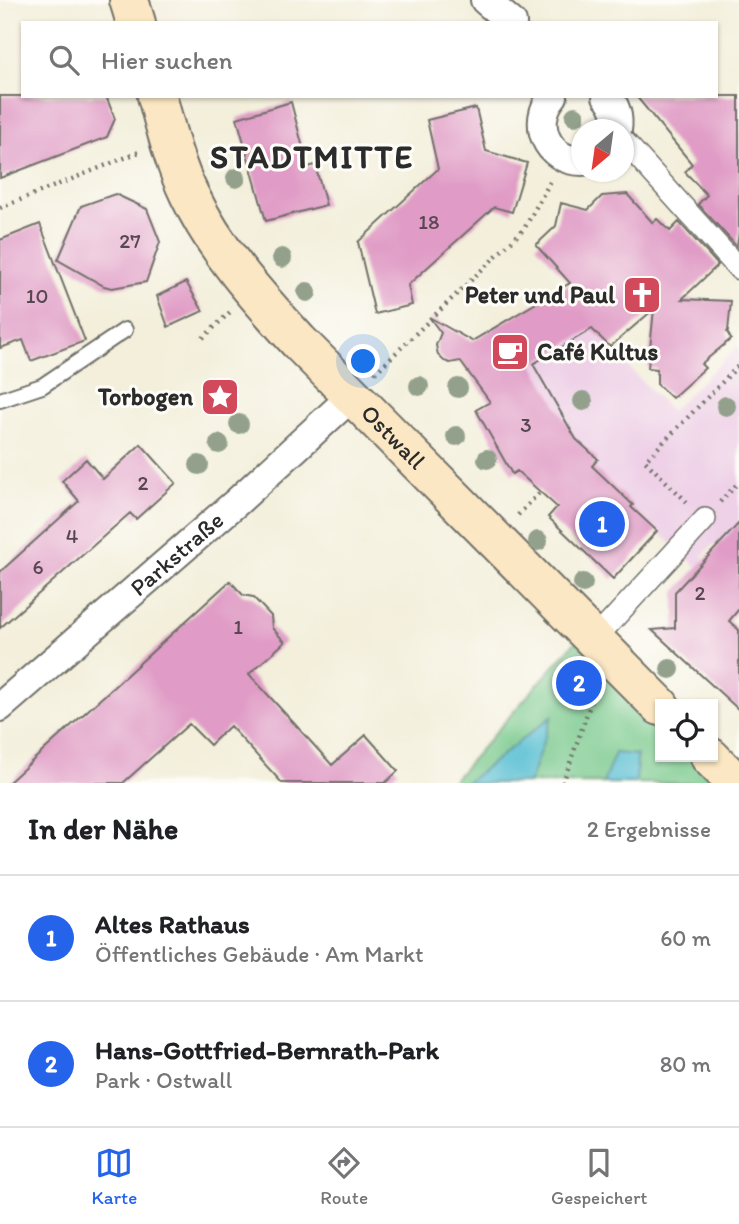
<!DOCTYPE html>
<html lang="de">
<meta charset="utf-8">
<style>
body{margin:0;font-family:Itim,sans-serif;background:#f2f2f2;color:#202124}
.controls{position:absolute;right:21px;bottom:21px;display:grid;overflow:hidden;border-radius:0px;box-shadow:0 2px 5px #0004}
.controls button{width:63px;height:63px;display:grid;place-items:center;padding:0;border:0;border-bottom:2px solid #e0e0e0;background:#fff;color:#202124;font:35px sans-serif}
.compass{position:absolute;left:571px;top:119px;width:63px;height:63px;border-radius:50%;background:#fff;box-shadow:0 2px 5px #0004;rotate:209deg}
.you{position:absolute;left:364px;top:362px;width:24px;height:24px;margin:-18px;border:5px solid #fff;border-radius:50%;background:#1a73e8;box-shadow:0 0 0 10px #1a73e833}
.badge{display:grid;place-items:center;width:46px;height:46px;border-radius:50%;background:#2563eb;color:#fff;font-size:23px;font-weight:700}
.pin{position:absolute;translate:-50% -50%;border:4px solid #fff;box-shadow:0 2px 7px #0006}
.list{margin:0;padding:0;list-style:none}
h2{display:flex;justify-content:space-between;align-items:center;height:91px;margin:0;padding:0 28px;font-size:30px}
h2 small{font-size:23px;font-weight:400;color:#757577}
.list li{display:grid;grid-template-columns:46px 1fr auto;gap:21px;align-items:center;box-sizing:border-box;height:126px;padding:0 28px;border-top:2px solid #e0e0e0}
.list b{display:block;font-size:26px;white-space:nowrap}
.list p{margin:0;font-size:23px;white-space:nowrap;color:#757577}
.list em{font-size:23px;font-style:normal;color:#757577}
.icon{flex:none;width:38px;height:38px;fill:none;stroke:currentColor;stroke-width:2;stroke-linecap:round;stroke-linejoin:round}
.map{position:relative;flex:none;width:739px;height:783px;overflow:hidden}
.search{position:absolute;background:#fff;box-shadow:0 2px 5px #0004;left:21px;right:21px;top:21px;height:77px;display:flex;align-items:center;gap:18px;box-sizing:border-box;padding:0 24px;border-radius:0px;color:#757577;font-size:26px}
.sheet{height:343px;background:#fff}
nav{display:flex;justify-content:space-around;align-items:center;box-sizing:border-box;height:98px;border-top:2px solid #e0e0e0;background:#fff;font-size:19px;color:#757577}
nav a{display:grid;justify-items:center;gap:4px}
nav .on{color:#2563eb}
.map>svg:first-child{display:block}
</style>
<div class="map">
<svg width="739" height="783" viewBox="0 0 739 783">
<rect width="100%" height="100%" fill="#fdfcf7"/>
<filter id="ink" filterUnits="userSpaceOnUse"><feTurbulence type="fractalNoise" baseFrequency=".0143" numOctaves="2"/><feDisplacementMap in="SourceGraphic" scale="14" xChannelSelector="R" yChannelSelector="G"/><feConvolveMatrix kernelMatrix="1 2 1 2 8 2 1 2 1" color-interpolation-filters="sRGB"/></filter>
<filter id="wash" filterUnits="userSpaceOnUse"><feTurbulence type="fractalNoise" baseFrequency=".00686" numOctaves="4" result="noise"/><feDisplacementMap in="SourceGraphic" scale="28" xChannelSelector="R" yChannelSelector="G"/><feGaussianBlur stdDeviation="1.57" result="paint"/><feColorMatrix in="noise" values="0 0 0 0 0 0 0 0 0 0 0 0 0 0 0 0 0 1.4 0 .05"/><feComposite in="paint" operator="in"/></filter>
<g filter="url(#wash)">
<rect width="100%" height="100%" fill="#f3efdb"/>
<path fill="#eed0e7" d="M592,329L671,411L739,345V523L718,546L715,543L702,556L706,560L698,568L631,507L633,505L590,468L598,459L576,439L539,375L529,367Z"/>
<path fill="#75c789" stroke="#50795a" stroke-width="2" d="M576,641L660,724V757H693L719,783H451Z"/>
<path fill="#55bed2" stroke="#40747e" stroke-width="2" d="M552,716L529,783H466Z
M615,753L637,755L636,783H603Z"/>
<g id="blocks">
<path fill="#e09cc6" d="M0,96H106L115,119L107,137L0,178Z
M636,96H739V232L737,247L698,204L707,195L685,172L692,164Z
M291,102L308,167L315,165L326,205L266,221L237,118Z
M476,108L486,151L527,163L512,212L494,207L408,285L412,305L375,314L358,242L438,169L427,120Z
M115,194L147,209L160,242L146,282L112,288L104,286L58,260L81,206Z
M627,194L653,223L657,219L670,231L679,222L718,265L682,299L731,301L728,331L727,332L731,339L701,364L705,368L672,398L657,384V369L648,368L654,309L610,347L592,329L533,364L576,439L598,459L592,466L633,505L631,507L657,531L613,579L548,517L557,507L517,471L512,474L476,410L490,402L460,361L450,363L444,361L438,355L436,345L441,333L429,317L472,341L570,283L536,245L556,226L561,203L588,210L602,196Z
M40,224L85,341L31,361L23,340L0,348V240Z
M186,282L203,311L168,327L157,296Z
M141,444L176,483L136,519L130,513L0,628V572L79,501L62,481L86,459L103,479Z
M739,523V609L729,621L739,630V710L652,630L675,628V592Z
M230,581L243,595L253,597L271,616L272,628L285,642L249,674L332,765L366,735L398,771L385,783H282L230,726L210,745L189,724L123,783H8Z"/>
</g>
</g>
<g filter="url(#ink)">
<use href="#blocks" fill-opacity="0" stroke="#717069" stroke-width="2"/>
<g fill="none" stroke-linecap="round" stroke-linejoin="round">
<defs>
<path id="service" d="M0,400L42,386L125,330"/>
<path id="pedestrian" d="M624,141L739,269
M594,640L705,519"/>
<g id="minor">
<path d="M485,0L512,23"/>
<path d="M553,96C531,122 546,161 582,161"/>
<path d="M607,96C616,106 619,117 617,130"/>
<path id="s1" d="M0,707L238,501L352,396"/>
</g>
<g id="secondary">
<path d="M129,0L136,23"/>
<path id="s2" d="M157,96C166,129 174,163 189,194C216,251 257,296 299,342L660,706"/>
<path d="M710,757L736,783"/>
</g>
</defs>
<use href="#service" stroke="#717069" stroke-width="18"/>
<use href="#pedestrian" stroke="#717069" stroke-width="24"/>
<use href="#minor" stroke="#717069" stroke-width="32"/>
<use href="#secondary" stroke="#717069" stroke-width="42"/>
<path stroke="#717069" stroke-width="4.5" stroke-dasharray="2 5" stroke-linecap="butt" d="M0,208L139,152
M203,338L230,312
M375,373L524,229L550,182
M687,502L645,461L739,365
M720,502L739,482
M518,515L540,492
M563,783L590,705L591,686"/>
<use href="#service" stroke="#fff" stroke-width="14"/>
<use href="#pedestrian" stroke="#fff" stroke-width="21"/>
<use href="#minor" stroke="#fff" stroke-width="28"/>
<use href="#secondary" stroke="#fbe7c3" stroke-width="38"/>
</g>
<g fill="#93a18c">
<circle cx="575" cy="116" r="10"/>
<circle cx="236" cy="178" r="10"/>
<circle cx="282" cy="258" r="10"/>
<circle cx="307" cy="292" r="10"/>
<circle cx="419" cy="386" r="10"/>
<circle cx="458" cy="388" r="10"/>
<circle cx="583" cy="401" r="10"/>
<circle cx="726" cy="406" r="10"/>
<circle cx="239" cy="424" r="10"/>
<circle cx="456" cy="436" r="10"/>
<circle cx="219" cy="444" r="10"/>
<circle cx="487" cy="459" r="10"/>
<circle cx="199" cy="465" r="10"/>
<circle cx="538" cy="541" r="10"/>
<circle cx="583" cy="583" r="10"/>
<circle cx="670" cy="669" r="10"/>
</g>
</g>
<defs>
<symbol id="church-square" viewBox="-11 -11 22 22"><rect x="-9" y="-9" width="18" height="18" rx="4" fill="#d1495b" stroke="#fdfcf7"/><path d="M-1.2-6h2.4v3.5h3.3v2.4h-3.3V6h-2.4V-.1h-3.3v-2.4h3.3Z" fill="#fff"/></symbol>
<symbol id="cafe-square" viewBox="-11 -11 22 22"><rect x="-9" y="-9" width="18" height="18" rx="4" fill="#d1495b" stroke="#fdfcf7"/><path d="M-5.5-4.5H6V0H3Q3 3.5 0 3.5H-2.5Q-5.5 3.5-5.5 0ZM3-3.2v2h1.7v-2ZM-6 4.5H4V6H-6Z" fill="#fff"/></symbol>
<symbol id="sight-square" viewBox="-11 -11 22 22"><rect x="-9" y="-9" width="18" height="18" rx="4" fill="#d1495b" stroke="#fdfcf7"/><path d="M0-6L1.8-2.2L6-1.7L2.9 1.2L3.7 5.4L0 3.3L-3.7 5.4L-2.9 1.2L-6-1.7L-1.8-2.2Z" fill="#fff"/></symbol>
</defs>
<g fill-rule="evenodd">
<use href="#church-square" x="620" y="273" width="44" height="44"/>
<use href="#cafe-square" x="488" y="330" width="44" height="44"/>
<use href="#sight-square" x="198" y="375" width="44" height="44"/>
</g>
<g text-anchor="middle" stroke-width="6" stroke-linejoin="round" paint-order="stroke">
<g font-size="21" fill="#584752">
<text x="429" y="229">18</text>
<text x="130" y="248">27</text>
<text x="37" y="303">10</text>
<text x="526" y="432">3</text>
<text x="143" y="490">2</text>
<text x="72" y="543">4</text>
<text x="38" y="574">6</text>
<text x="700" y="600">2</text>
<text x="238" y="634">1</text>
</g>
<g font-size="24" font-weight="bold" fill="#2b2b2b" stroke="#fdfcf7" text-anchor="end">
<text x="615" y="303">Peter und Paul</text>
<text x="537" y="360" text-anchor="start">Café Kultus</text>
<text x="193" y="405">Torbogen</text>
</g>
<g font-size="24" fill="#2b2b2b" stroke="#fdfcf7">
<text dy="8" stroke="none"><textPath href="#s2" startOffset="422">Ostwall</textPath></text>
<text dy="8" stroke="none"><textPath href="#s1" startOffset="234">Parkstraße</textPath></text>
</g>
<g font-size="32" font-weight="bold" letter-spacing="2" fill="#2b2b2b" stroke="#fdfcf7">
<text x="312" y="168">STADTMITTE</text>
</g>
</g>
</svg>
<div class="controls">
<button><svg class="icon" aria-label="locate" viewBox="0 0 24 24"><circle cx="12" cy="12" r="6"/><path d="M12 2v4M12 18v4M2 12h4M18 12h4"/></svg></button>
</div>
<svg class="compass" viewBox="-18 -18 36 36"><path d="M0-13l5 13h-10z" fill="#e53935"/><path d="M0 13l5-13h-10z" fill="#757577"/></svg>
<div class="you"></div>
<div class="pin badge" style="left:602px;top:524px">1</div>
<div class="pin badge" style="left:579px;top:683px">2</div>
<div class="search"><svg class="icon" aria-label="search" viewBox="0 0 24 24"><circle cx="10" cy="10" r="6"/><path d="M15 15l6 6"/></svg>Hier suchen</div>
</div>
<section class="sheet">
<h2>In der Nähe<small>2 Ergebnisse</small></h2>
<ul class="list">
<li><span class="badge">1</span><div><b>Altes Rathaus</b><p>Öffentliches Gebäude · Am Markt</p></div><em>60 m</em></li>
<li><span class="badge">2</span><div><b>Hans-Gottfried-Bernrath-Park</b><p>Park · Ostwall</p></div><em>80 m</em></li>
</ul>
</section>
<nav>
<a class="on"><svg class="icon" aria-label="map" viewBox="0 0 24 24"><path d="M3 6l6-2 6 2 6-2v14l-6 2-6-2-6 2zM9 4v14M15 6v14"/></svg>Karte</a>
<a><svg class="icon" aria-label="directions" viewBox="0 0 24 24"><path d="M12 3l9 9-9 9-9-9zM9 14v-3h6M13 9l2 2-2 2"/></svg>Route</a>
<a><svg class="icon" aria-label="saved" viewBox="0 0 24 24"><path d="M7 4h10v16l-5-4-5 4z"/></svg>Gespeichert</a>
</nav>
